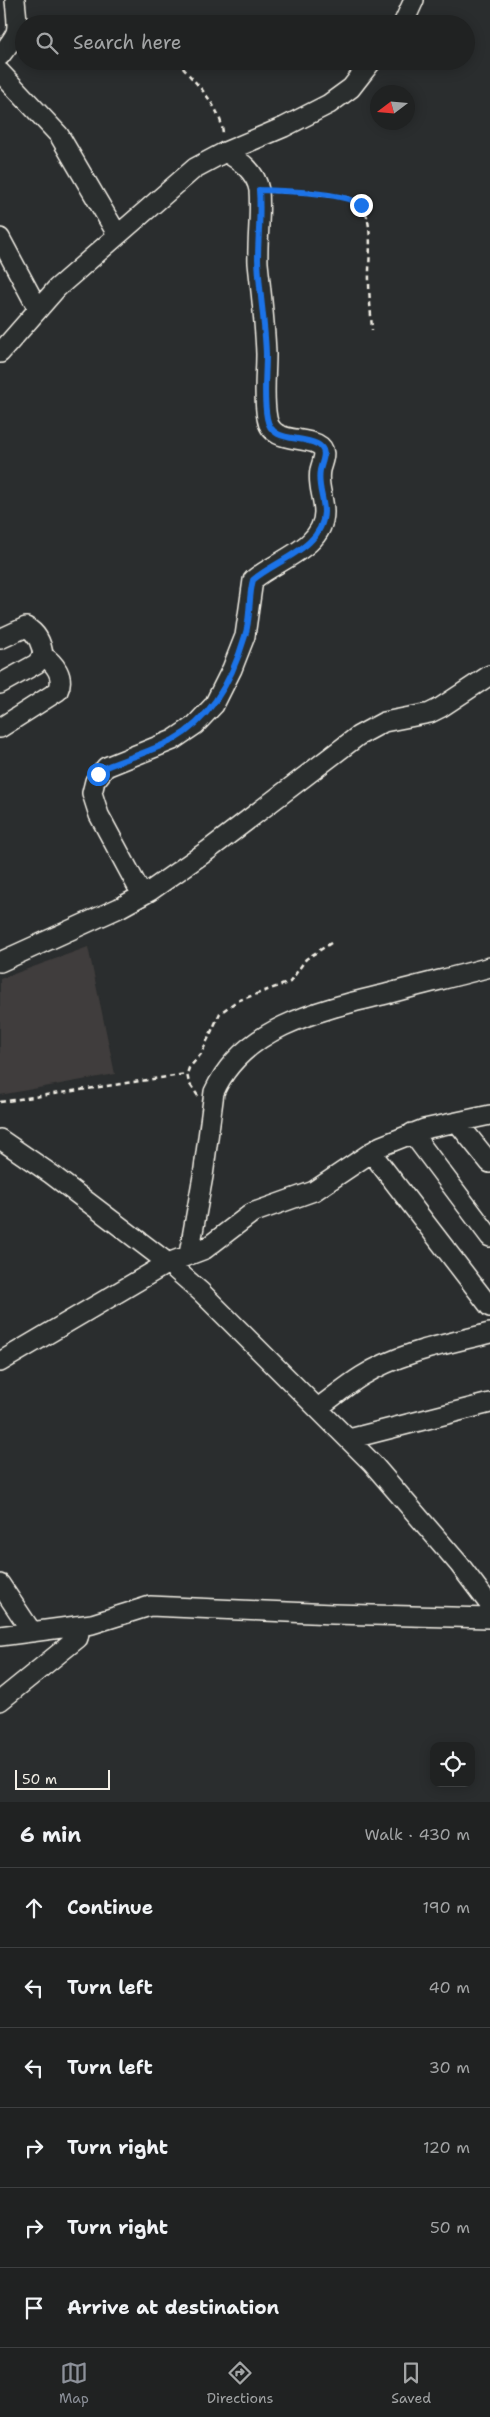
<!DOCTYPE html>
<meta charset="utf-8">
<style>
body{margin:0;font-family:"Shantell Sans",sans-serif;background:#2d2f2f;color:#f1f3f6}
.controls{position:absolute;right:15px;bottom:15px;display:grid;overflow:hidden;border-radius:10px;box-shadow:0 2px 12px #0003}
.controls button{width:45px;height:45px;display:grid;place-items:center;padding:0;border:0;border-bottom:1px solid #3d3f40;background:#202222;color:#f1f3f6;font:25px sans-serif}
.compass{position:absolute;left:370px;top:85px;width:45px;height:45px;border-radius:50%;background:#202222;box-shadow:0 2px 12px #0003;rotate:254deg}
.scale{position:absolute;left:15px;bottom:12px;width:95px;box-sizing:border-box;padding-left:5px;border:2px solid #f4f1e8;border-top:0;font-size:14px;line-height:18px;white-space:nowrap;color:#f4f1e8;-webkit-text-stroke:4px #2a2d2e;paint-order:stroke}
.stop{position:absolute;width:15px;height:15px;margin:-11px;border:4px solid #1a73e8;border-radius:50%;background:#fff}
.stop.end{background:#1a73e8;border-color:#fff;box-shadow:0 1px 5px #0008}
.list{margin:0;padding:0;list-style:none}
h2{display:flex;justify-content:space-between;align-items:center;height:65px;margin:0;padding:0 20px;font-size:21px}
h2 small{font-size:16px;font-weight:400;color:#a2a4a5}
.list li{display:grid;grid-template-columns:32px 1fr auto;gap:15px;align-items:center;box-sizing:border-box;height:80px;padding:0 20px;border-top:1px solid #3d3f40}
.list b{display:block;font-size:19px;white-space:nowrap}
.list em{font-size:16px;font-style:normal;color:#a2a4a5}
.icon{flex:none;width:28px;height:28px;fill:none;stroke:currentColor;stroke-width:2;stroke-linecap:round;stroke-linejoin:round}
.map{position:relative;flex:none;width:490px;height:1802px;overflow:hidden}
.search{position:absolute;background:#202222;box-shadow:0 2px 12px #0003;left:15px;right:15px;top:15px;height:55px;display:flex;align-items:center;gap:12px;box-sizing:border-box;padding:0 18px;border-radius:28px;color:#a2a4a5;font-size:19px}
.sheet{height:545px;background:#202222}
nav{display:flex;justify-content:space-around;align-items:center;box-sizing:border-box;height:70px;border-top:1px solid #3d3f40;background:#202222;font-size:14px;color:#a2a4a5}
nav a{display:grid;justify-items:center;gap:2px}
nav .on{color:#8c9099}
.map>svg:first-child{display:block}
</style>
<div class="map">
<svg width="490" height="1802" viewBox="0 0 490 1802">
<rect width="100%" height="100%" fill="#2a2d2e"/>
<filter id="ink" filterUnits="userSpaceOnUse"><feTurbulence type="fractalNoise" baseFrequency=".02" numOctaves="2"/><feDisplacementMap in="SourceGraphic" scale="10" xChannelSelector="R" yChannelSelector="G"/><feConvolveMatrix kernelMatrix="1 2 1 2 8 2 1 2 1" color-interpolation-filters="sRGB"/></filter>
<g filter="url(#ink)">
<path fill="#403d3c" d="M88,947L115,1074L0,1095V979Z"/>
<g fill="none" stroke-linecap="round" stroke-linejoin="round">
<defs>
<path id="minor" d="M403,24L414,0
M0,56C21,29 18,34 15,0
M0,72L59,135L117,234
M0,238L38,309
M0,353L57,288L195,168L225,152L284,127L329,104L351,88L372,61
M0,639L26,627C37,633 42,644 43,656L36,664L0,684
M0,728L58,691C65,677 55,663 43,656
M142,895L99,815L92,793L95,781L106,767L173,740L195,725L214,705L232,669L245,636L253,580C276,560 324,548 324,512C324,497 317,485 320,470C322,461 329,450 317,444C299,436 271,443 267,418C263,397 266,375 266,354C265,323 261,293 258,263C257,239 261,215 259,190C256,172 241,161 225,152
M0,962L119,908L150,891L207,851L358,736L384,722L430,713L440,708L490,675
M457,1122L490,1163
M412,1133L490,1237
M0,1139L51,1174L168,1263L201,1292L372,1463L459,1564L490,1605
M371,1152L490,1307
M189,1254L203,1176L214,1092C244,1025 325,1009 390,993C423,984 457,976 490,967
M0,1362L168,1263L205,1249L252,1213L314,1191L381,1146L424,1129L490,1115
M318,1408C332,1398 346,1386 362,1376C400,1352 447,1344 490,1333
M349,1439L490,1403
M0,1584L32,1632
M0,1636L92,1624L150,1606L333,1614L490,1618
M0,1701L78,1638L79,1633L75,1626"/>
</defs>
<use href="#minor" stroke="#f4f1e8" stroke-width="22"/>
<path stroke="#f4f1e8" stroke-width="2.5" stroke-dasharray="5 4" stroke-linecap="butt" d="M124,19L131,24
M177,61C194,82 223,107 223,136
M273,191C292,192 342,193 357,202C376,213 368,261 369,280C369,296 371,313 372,330
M198,1096L189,1083L187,1074L189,1068L201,1054L220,1013L237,1001L290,982L306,959L331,943
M0,1102L187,1074"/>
<use href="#minor" stroke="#2a2d2e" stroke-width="19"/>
</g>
</g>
<g fill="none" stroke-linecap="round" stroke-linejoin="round" filter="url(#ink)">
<path stroke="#1a73e8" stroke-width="6" d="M98,774L106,767C128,758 152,751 173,740C211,719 233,677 245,636C251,618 248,598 253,580C276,560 323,548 324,512C324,498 317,485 320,470C322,461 329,450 317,444C299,435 271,443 267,418C263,397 266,375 266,354C265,322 259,290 258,259C258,236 261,213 259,190C281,191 346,192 361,205"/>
</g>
</svg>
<div class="controls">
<button><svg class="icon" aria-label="locate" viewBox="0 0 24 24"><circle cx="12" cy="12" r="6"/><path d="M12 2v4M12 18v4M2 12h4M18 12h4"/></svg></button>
</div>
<svg class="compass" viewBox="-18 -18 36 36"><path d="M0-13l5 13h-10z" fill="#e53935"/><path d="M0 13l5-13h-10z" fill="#a2a4a5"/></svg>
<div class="scale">50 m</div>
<div class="stop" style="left:98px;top:774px"></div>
<div class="stop end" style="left:361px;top:205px"></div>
<div class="search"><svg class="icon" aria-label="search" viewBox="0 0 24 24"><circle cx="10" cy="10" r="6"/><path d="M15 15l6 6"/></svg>Search here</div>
</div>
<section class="sheet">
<h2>6 min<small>Walk · 430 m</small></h2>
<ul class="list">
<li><svg class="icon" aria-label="ahead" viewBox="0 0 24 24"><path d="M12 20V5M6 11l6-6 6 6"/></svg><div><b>Continue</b></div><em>190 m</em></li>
<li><svg class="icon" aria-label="left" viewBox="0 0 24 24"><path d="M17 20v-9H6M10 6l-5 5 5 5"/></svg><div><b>Turn left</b></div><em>40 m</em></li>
<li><svg class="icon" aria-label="left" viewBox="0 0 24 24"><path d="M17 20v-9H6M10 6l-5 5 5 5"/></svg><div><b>Turn left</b></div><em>30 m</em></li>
<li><svg class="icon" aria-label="right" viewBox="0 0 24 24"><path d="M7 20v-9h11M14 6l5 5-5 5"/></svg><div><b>Turn right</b></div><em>120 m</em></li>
<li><svg class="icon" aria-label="right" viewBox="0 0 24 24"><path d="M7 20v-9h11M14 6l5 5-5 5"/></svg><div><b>Turn right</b></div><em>50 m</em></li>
<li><svg class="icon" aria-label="arrive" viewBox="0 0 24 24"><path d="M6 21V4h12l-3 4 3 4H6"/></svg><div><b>Arrive at destination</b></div></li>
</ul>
</section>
<nav>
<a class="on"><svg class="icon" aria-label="map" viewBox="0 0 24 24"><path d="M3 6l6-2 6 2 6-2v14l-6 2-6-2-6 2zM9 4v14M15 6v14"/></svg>Map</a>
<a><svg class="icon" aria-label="directions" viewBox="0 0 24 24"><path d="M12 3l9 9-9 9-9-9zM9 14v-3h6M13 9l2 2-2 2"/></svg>Directions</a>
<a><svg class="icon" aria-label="saved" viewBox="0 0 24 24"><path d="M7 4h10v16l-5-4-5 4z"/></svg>Saved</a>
</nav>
